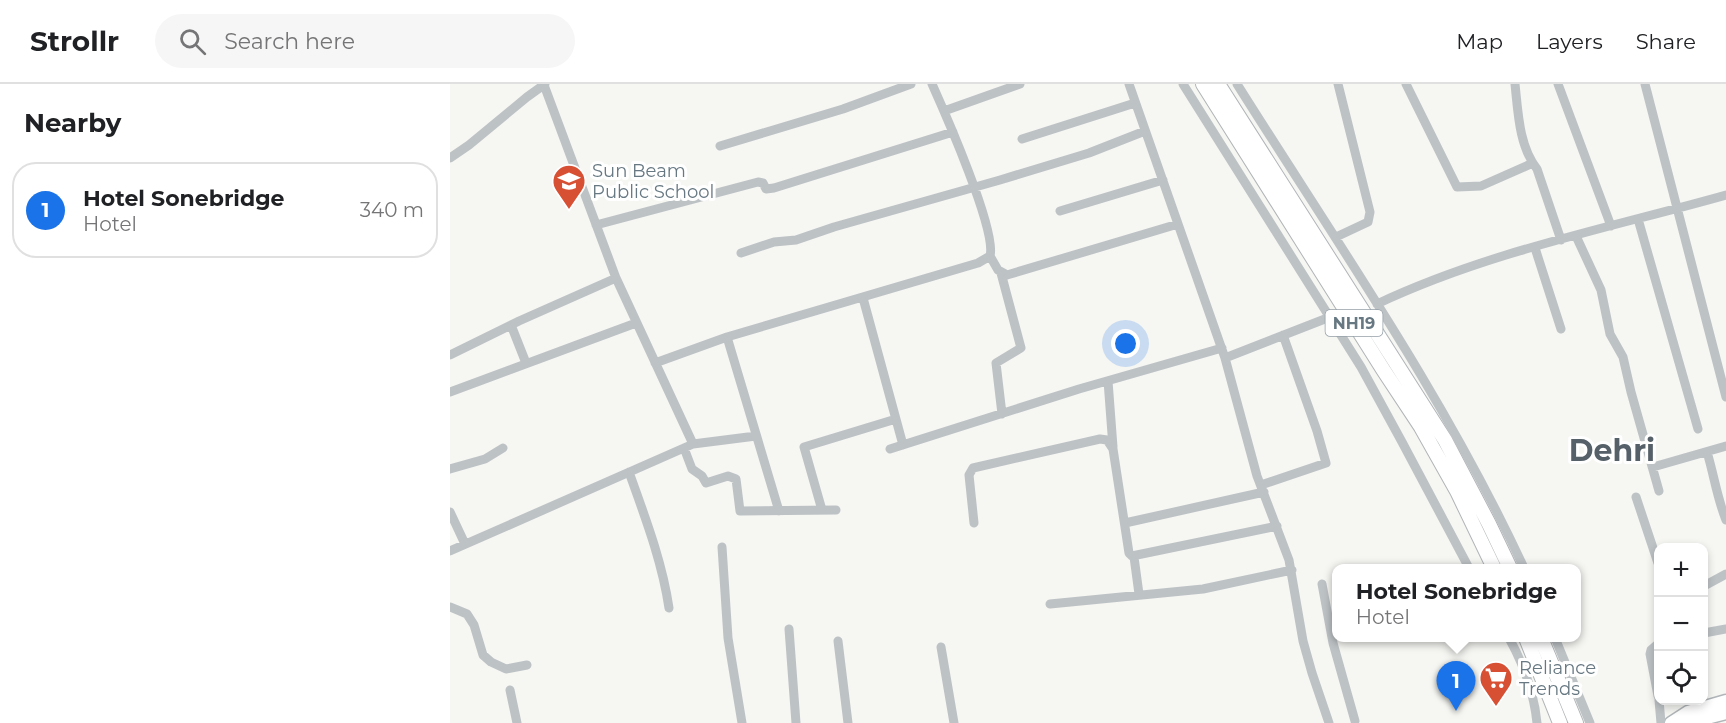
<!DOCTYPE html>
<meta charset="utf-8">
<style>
body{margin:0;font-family:Montserrat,sans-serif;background:#f6f6f6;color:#202124}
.controls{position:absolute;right:18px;bottom:18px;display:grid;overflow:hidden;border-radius:12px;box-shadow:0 3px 9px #0003}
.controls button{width:54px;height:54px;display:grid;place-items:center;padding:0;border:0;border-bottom:2px solid #e0e0e0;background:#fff;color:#202124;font:30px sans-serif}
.you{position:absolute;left:676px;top:260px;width:21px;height:21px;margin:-15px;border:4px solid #fff;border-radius:50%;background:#1a73e8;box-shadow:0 0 0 9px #1a73e833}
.badge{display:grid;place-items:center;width:39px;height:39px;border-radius:50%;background:#1a73e8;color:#fff;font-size:20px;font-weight:700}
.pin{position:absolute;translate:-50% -50px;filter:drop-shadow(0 2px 3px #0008)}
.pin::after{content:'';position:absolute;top:32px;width:21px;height:18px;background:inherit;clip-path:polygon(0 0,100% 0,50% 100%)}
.popup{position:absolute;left:882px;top:480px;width:249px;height:78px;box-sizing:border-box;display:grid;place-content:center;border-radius:12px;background:#fff;filter:drop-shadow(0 2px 4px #0005);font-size:20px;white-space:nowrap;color:#757577}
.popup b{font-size:22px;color:#202124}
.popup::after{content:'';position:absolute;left:50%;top:100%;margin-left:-12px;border:12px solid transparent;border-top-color:#fff}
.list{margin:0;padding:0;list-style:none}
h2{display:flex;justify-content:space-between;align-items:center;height:78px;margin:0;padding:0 24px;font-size:26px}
h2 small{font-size:20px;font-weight:400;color:#757577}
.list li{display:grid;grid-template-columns:39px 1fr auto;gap:18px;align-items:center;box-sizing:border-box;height:96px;margin:0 12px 12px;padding:0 12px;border:2px solid #e0e0e0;border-radius:24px}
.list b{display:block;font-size:22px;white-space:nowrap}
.list p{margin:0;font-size:20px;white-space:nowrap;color:#757577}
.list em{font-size:20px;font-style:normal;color:#757577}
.icon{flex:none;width:33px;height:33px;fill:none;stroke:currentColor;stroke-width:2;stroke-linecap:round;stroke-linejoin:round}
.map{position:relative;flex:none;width:1276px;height:639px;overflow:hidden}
header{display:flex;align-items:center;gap:36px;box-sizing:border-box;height:84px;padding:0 30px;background:#fff;border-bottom:2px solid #e0e0e0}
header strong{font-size:28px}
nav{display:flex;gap:33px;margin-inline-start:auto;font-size:21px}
.search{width:420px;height:54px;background:#f6f6f6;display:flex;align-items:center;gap:15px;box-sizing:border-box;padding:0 21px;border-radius:33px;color:#757577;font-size:22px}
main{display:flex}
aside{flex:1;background:#fff}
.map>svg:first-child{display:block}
</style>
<header>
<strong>Strollr</strong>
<div class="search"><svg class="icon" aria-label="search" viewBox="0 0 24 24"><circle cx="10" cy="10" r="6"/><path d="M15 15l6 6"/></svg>Search here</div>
<nav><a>Map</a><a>Layers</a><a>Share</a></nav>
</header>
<main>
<aside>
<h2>Nearby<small></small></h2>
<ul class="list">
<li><span class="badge">1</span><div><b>Hotel Sonebridge</b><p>Hotel</p></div><em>340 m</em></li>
</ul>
</aside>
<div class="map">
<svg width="1276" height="639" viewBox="0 0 1276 639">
<rect width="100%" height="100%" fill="#f6f6f3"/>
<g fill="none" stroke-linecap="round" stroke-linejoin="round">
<defs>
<path id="major" d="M1253,635L1276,629
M1221,639L1238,628L1276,617"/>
<path id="highway" d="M753,0L934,287L971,343L1007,407L1044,484
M768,0L995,356L1039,440L1060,484
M1076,554L1110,639
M1091,554L1126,639
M1236,639L1253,635V639"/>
</defs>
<use href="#major" stroke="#b1b6b9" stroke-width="15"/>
<use href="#highway" stroke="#b1b5b8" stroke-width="16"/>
<path stroke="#bdc2c5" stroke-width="9" d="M679,0L775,274L807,392L839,476L853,557L862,589L879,639
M733,0L911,283L952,358L1019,484
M787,0C887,159 995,313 1074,484
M956,0L1007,103L1031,102L1083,79
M1065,0C1068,28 1069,62 1087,85L1111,156
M1108,0L1161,142
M1195,0L1276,313
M94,1L166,194L243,360
M494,27L570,0
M572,55L685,19
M270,62L393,25L461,0
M0,74L19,61L77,13L95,0
M610,127L713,96
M1188,135L1248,345
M146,141L308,98L313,99L316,105L324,104L503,48
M1126,152L1151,206L1160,250L1173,273L1181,308L1209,407
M886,153L918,138L920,128L888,0
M1085,164L1111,245
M291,169L324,158L346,156L384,143L550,96L639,69L695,47
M540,172L548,186L557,191L728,140
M551,189L571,264L546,279L552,330
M413,214L453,361
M927,220C1037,168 1159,144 1276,111
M61,241L76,279
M277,253L329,427
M0,271L69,237L166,194
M775,274L880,233
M205,279L277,253L528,179L540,172C547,147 495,29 482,0
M658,297L663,363
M0,308L186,239
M234,364L242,385L252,392L256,399L278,392L286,395L290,427L386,426
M440,365L629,305L772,264
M1257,368C1264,391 1267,414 1276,436
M1203,383L1276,362
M0,385L35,375L53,364
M179,388C195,433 212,477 219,524
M811,401L876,379L867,347L833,251
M1186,413L1208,479
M372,426L354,363L446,335
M0,428L15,460
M524,439L519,391L523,384L650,355L657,356L663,365L679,469L682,472L827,442
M675,439L814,408
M272,463L278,554L292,639
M0,467L243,360L306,352
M684,473L689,510
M872,500L883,559L905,637
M1254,502L1276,490
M600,520L753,505L842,486
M0,523L17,530L24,541L33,571L41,578L56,585L77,581
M339,545L346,639
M1254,549L1276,545
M1059,554C1074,581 1084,608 1087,639
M1105,554L1140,639
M388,557L398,639
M1208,560L1201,566L1200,570L1208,612
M491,563L504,639
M60,606L67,639
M1209,616L1211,639"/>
<use href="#major" stroke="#fff" stroke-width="12"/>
<use href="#highway" stroke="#fff" stroke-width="14"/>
</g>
<defs>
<symbol id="school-pin" viewBox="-11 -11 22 30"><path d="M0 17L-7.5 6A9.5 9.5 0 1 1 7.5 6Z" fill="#d75033" stroke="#fff"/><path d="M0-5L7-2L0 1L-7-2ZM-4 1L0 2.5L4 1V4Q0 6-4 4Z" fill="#fff"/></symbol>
<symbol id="supermarket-pin" viewBox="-11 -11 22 30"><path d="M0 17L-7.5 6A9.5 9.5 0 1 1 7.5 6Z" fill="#d75033" stroke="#fff"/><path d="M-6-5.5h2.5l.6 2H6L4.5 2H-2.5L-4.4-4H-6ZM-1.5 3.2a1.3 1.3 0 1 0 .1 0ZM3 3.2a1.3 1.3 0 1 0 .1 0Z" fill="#fff"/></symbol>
</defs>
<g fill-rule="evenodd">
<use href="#school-pin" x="100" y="78" width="38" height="52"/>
<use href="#supermarket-pin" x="1027" y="575" width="38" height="52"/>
</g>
<g text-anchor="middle" stroke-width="6" stroke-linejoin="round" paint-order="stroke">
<rect fill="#fff" stroke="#95a0a8" stroke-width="1.5" x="875.5" y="226" width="57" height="26" rx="4.5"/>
<g font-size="16" font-weight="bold" fill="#677882">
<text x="904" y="245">NH19</text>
</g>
<g font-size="18" fill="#677882" stroke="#fff" text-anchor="start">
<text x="142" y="93">Sun Beam<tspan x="142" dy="21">Public School</tspan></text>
<text x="1069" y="590">Reliance<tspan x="1069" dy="21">Trends</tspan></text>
</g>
<g font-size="30" font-weight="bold" fill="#556068" stroke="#fff">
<text x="1162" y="377">Dehri</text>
</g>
</g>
</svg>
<div class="controls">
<button>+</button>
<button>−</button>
<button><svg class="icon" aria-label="locate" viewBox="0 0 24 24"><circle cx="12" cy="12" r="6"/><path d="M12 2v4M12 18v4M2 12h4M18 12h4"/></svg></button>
</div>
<div class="you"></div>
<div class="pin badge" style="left:1006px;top:627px">1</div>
<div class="popup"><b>Hotel Sonebridge</b>Hotel</div>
</div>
</main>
